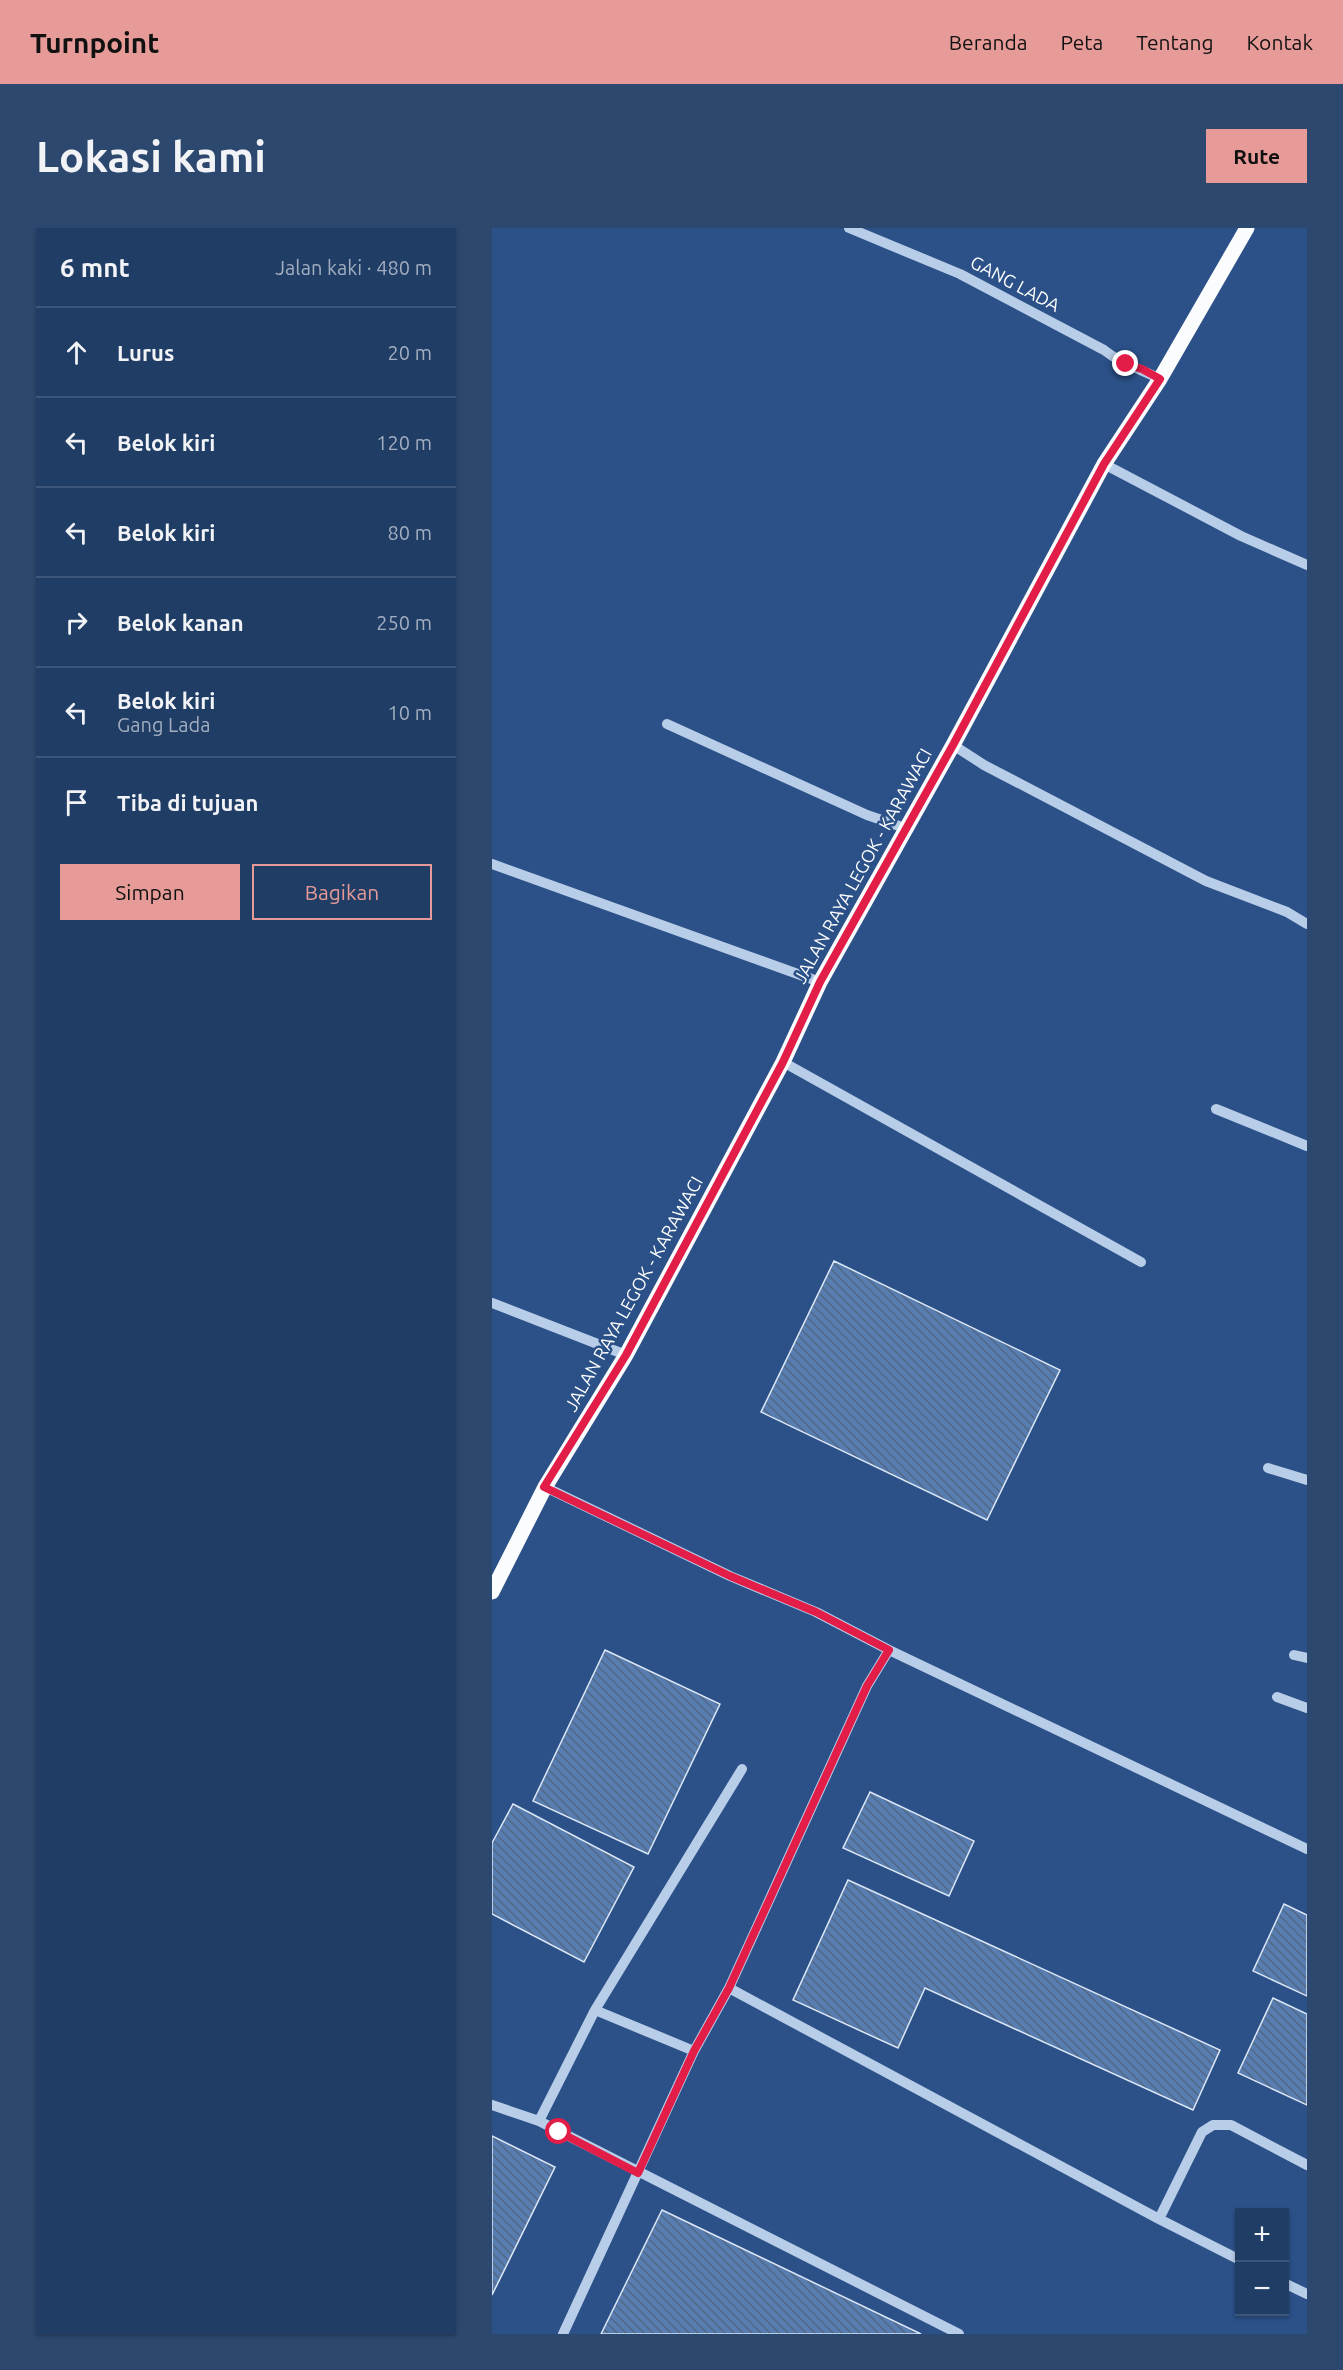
<!DOCTYPE html>
<html lang="id">
<meta charset="utf-8">
<style>
body{margin:0;font-family:Ubuntu,sans-serif;background:#2d486f;color:#f1f3f6}
.controls{position:absolute;right:18px;bottom:18px;display:grid;overflow:hidden;border-radius:0px;box-shadow:0 2px 4px #0004}
.controls button{width:54px;height:54px;display:grid;place-items:center;padding:0;border:0;border-bottom:2px solid #3d567a;background:#203d66;color:#f1f3f6;font:30px sans-serif}
.stop{position:absolute;width:18px;height:18px;margin:-14px;border:4px solid #e11d48;border-radius:50%;background:#fff}
.stop.end{background:#e11d48;border-color:#fff;box-shadow:0 2px 6px #0008}
.list{margin:0;padding:0;list-style:none}
h2{display:flex;justify-content:space-between;align-items:center;height:78px;margin:0;padding:0 24px;font-size:26px}
h2 small{font-size:20px;font-weight:400;color:#a2aebf}
.list li{display:grid;grid-template-columns:39px 1fr auto;gap:18px;align-items:center;box-sizing:border-box;height:90px;padding:0 24px;border-top:2px solid #3d567a}
.list b{display:block;font-size:22px;white-space:nowrap}
.list p{margin:0;font-size:20px;white-space:nowrap;color:#a2aebf}
.list em{font-size:20px;font-style:normal;color:#a2aebf}
.actions{display:flex;gap:12px;padding:18px 24px}
.actions a{flex:1;padding:14px 0;border:2px solid #e69b98;border-radius:0px;text-align:center;font-size:21px;color:#e69b98}
.actions .main{background:#e69b98;color:#111}
.icon{flex:none;width:33px;height:33px;fill:none;stroke:currentColor;stroke-width:2;stroke-linecap:round;stroke-linejoin:round}
.map{position:relative;flex:none;width:815px;height:2106px;overflow:hidden;border-radius:0px}
header{display:flex;align-items:center;gap:36px;box-sizing:border-box;height:84px;padding:0 30px;background:#e69b98;color:#111}
header strong{font-size:28px}
nav{display:flex;gap:33px;margin-inline-start:auto;font-size:21px}
.intro{display:flex;align-items:center;justify-content:space-between;box-sizing:border-box;height:144px;padding:0 36px}
h1{margin:0;font-size:42px}
.button{padding:15px 27px;border-radius:0px;background:#e69b98;color:#111;font-size:21px;font-weight:700}
main{display:flex;gap:36px;padding:0 36px}
aside{flex:1;background:#203d66;border-radius:0px;box-shadow:0 2px 4px #0004}
.map>svg:first-child{display:block}
</style>
<header>
<strong>Turnpoint</strong>
<nav><a>Beranda</a><a>Peta</a><a>Tentang</a><a>Kontak</a></nav>
</header>
<div class="intro"><h1>Lokasi kami</h1><a class="button">Rute</a></div>
<main>
<aside>
<h2>6 mnt<small>Jalan kaki · 480 m</small></h2>
<ul class="list">
<li><svg class="icon" aria-label="ahead" viewBox="0 0 24 24"><path d="M12 20V5M6 11l6-6 6 6"/></svg><div><b>Lurus</b></div><em>20 m</em></li>
<li><svg class="icon" aria-label="left" viewBox="0 0 24 24"><path d="M17 20v-9H6M10 6l-5 5 5 5"/></svg><div><b>Belok kiri</b></div><em>120 m</em></li>
<li><svg class="icon" aria-label="left" viewBox="0 0 24 24"><path d="M17 20v-9H6M10 6l-5 5 5 5"/></svg><div><b>Belok kiri</b></div><em>80 m</em></li>
<li><svg class="icon" aria-label="right" viewBox="0 0 24 24"><path d="M7 20v-9h11M14 6l5 5-5 5"/></svg><div><b>Belok kanan</b></div><em>250 m</em></li>
<li><svg class="icon" aria-label="left" viewBox="0 0 24 24"><path d="M17 20v-9H6M10 6l-5 5 5 5"/></svg><div><b>Belok kiri</b><p>Gang Lada</p></div><em>10 m</em></li>
<li><svg class="icon" aria-label="arrive" viewBox="0 0 24 24"><path d="M6 21V4h12l-3 4 3 4H6"/></svg><div><b>Tiba di tujuan</b></div></li>
</ul>
<div class="actions"><a class="main">Simpan</a><a>Bagikan</a></div>
</aside>
<div class="map">
<svg width="815" height="2106" viewBox="0 0 815 2106">
<defs>
<pattern id="building-back-hatch" width="6" height="6" patternUnits="userSpaceOnUse" patternTransform="scale(1.5)"><rect width="6" height="6" fill="#577db1"/><path d="M-1 5l2 2M0 0l6 6M5-1l2 2" fill="none" stroke="#526784"/></pattern>
</defs>
<rect width="100%" height="100%" fill="#2b5188"/>
<path fill="url(#building-back-hatch)" stroke="#dce7f7" stroke-width="1.5" d="M342,1033L568,1142L495,1292L269,1184Z
M113,1422L228,1476L156,1626L41,1573Z
M378,1564L482,1613L457,1668L351,1620Z
M21,1576L142,1639L92,1734L0,1686V1615Z
M356,1652L728,1822L701,1882L433,1760L406,1820L301,1772Z
M792,1676L815,1687V1768L761,1743Z
M781,1770L815,1786V1877L746,1845Z
M0,1908L63,1939L0,2067Z
M170,1982L429,2106H109Z"/>
<g fill="none" stroke-linecap="round" stroke-linejoin="round">
<path stroke="#b8cde8" stroke-width="10" d="M357,0L468,46L612,122C629,136 649,141 668,151
M612,236L749,308L815,337
M175,496L375,587L413,600
M461,517L492,537L714,653L795,684L815,696
M0,636L328,754
M291,834L649,1034
M724,881L815,918
M0,1075L134,1127
M776,1240L815,1252
M53,1259L238,1348L324,1384L397,1422L375,1458L237,1760L667,1991L748,2032
M397,1422L815,1621
M802,1427L815,1430
M785,1469L815,1480
M103,1782L202,1823
M0,1877L47,1893L467,2106
M47,1893L103,1782L250,1541
M667,1991L710,1904L721,1897H739L815,1937
M792,2055L815,2066
M71,2106L202,1823L237,1760"/>
<path stroke="#fafcfe" stroke-width="15" d="M0,1364L53,1259L134,1127L291,834L328,754L461,517L612,236L668,151L755,0"/>
</g>
<g fill="none" stroke-linecap="round" stroke-linejoin="round">
<path stroke="#e11d48" stroke-width="8" d="M67,1904L146,1945L202,1823L237,1760L375,1458L397,1422L324,1384L238,1348L52,1259L134,1127L291,834L328,754L461,517L612,236L668,151L650,141L634,136"/>
</g>
<g text-anchor="middle" stroke-width="5" stroke-linejoin="round" paint-order="stroke">
<g font-size="18" fill="#fff" stroke="#2b5188">
<text transform="translate(523 56) rotate(28)" y="6">GANG LADA</text>
<text transform="translate(371 638) rotate(-61)" y="6">JALAN RAYA LEGOK - KARAWACI</text>
<text transform="translate(142 1066) rotate(-61)" y="6">JALAN RAYA LEGOK - KARAWACI</text>
</g>
</g>
</svg>
<div class="controls">
<button>+</button>
<button>−</button>
</div>
<div class="stop" style="left:67px;top:1904px"></div>
<div class="stop end" style="left:634px;top:136px"></div>
</div>
</main>
